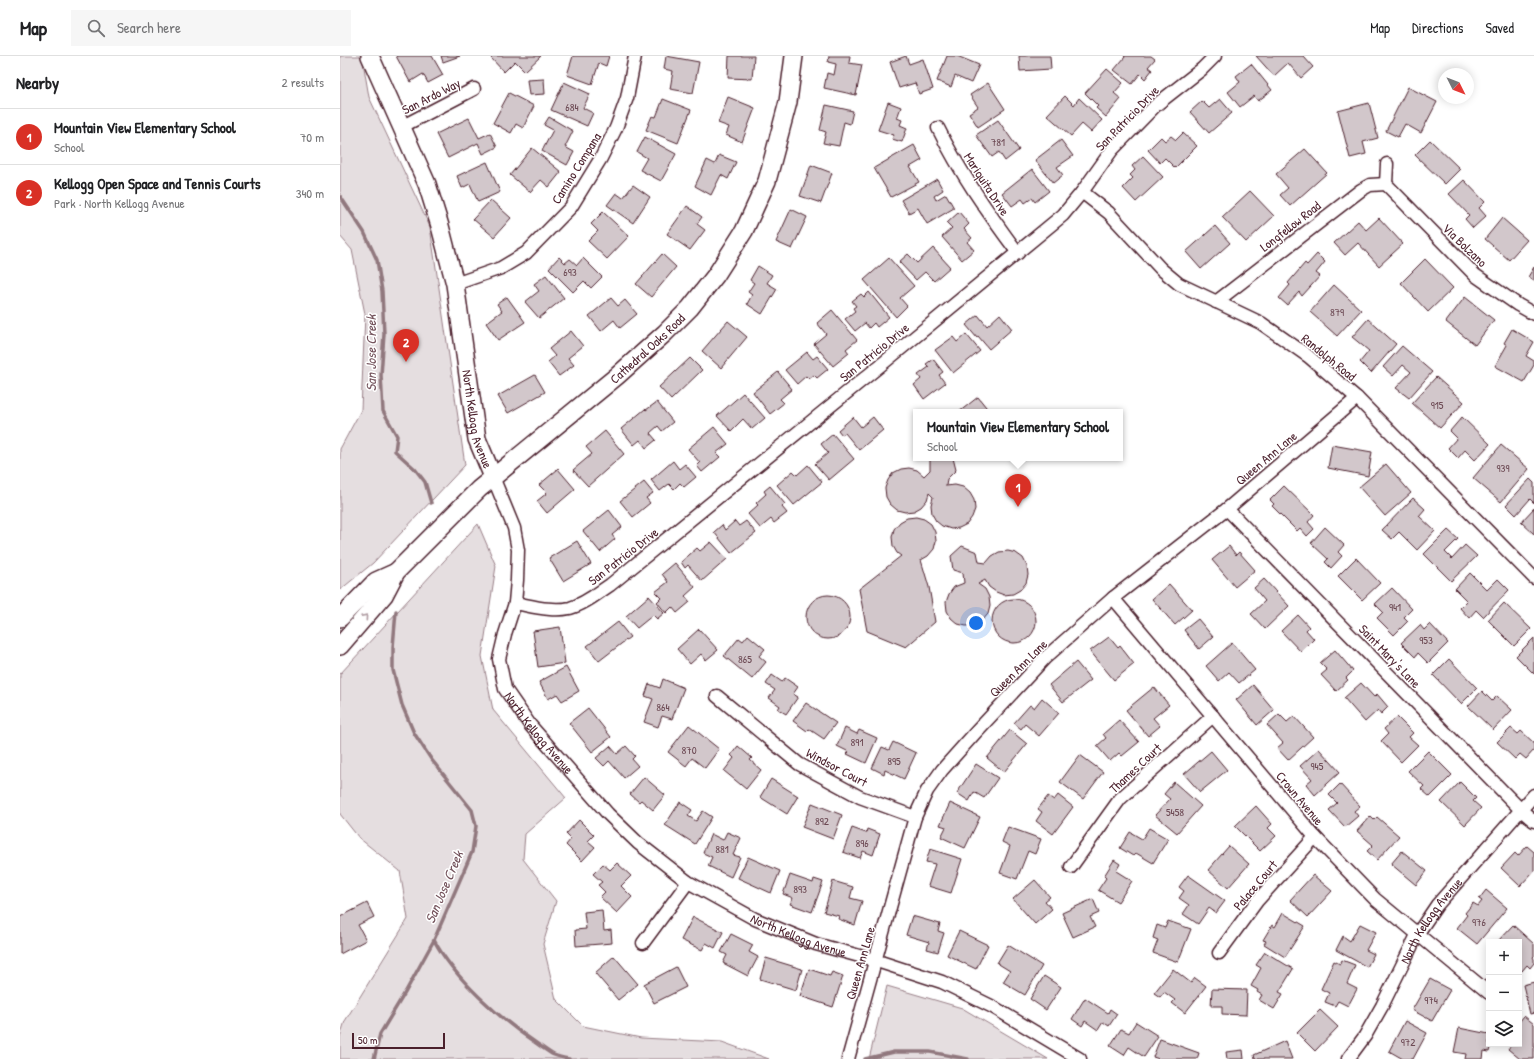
<!DOCTYPE html>
<meta charset="utf-8">
<style>
body{margin:0;font-family:"Patrick Hand",sans-serif;background:#f6f6f6;color:#202124}
.controls{position:absolute;right:12px;bottom:12px;display:grid;overflow:hidden;border-radius:0px;box-shadow:0 2px 10px #0003}
.controls button{width:36px;height:36px;display:grid;place-items:center;padding:0;border:0;border-bottom:1px solid #e0e0e0;background:#fff;color:#202124;font:20px sans-serif}
.compass{position:absolute;left:1098px;top:12px;width:36px;height:36px;border-radius:50%;background:#fff;box-shadow:0 2px 10px #0003;rotate:132deg}
.scale{position:absolute;left:12px;bottom:10px;width:93px;box-sizing:border-box;padding-left:4px;border:2px solid #4a1f2b;border-top:0;font-size:11px;line-height:14px;white-space:nowrap;color:#4a1f2b;-webkit-text-stroke:3px #fff;paint-order:stroke}
.you{position:absolute;left:636px;top:567px;width:14px;height:14px;margin:-10px;border:3px solid #fff;border-radius:50%;background:#1a73e8;box-shadow:0 0 0 6px #1a73e833}
.badge{display:grid;place-items:center;width:26px;height:26px;border-radius:50%;background:#d93025;color:#fff;font-size:13px;font-weight:700}
.pin{position:absolute;translate:-50% -33px;filter:drop-shadow(0 1px 2px #0008)}
.pin::after{content:'';position:absolute;top:21px;width:14px;height:12px;background:inherit;clip-path:polygon(0 0,100% 0,50% 100%)}
.popup{position:absolute;left:573px;top:353px;width:210px;height:52px;box-sizing:border-box;display:grid;place-content:center;border-radius:0px;background:#fff;filter:drop-shadow(0 1px 3px #0005);font-size:13px;white-space:nowrap;color:#757577}
.popup b{font-size:15px;color:#202124}
.popup::after{content:'';position:absolute;left:50%;top:100%;margin-left:-8px;border:8px solid transparent;border-top-color:#fff}
.list{margin:0;padding:0;list-style:none}
h2{display:flex;justify-content:space-between;align-items:center;height:52px;margin:0;padding:0 16px;font-size:17px}
h2 small{font-size:13px;font-weight:400;color:#757577}
.list li{display:grid;grid-template-columns:26px 1fr auto;gap:12px;align-items:center;box-sizing:border-box;height:56px;padding:0 16px;border-top:1px solid #e0e0e0}
.list b{display:block;font-size:15px;white-space:nowrap}
.list p{margin:0;font-size:13px;white-space:nowrap;color:#757577}
.list em{font-size:13px;font-style:normal;color:#757577}
.icon{flex:none;width:22px;height:22px;fill:none;stroke:currentColor;stroke-width:2;stroke-linecap:round;stroke-linejoin:round}
.map{position:relative;flex:none;width:1194px;height:1003px;overflow:hidden}
header{display:flex;align-items:center;gap:24px;box-sizing:border-box;height:56px;padding:0 20px;background:#fff;border-bottom:1px solid #e0e0e0}
header strong{font-size:19px}
nav{display:flex;gap:22px;margin-inline-start:auto;font-size:14px}
.search{width:280px;height:36px;background:#f6f6f6;display:flex;align-items:center;gap:10px;box-sizing:border-box;padding:0 14px;border-radius:0px;color:#757577;font-size:15px}
main{display:flex}
aside{flex:1;background:#fff}
.map>svg:first-child{display:block}
</style>
<header>
<strong>Map</strong>
<div class="search"><svg class="icon" aria-label="search" viewBox="0 0 24 24"><circle cx="10" cy="10" r="6"/><path d="M15 15l6 6"/></svg>Search here</div>
<nav><a>Map</a><a>Directions</a><a>Saved</a></nav>
</header>
<main>
<aside>
<h2>Nearby<small>2 results</small></h2>
<ul class="list">
<li><span class="badge">1</span><div><b>Mountain View Elementary School</b><p>School</p></div><em>70 m</em></li>
<li><span class="badge">2</span><div><b>Kellogg Open Space and Tennis Courts</b><p>Park · North Kellogg Avenue</p></div><em>340 m</em></li>
</ul>
</aside>
<div class="map">
<svg width="1194" height="1003" viewBox="0 0 1194 1003">
<rect width="100%" height="100%" fill="#fff"/>
<filter id="ink" filterUnits="userSpaceOnUse"><feTurbulence type="fractalNoise" baseFrequency=".025" numOctaves="2"/><feDisplacementMap in="SourceGraphic" scale="8" xChannelSelector="R" yChannelSelector="G"/><feConvolveMatrix kernelMatrix="1 2 1 2 8 2 1 2 1" color-interpolation-filters="sRGB"/></filter>
<g filter="url(#ink)">
<path fill="#e5dee0" stroke="#987e86" d="M0,0H22L29,41L90,171L125,409L33,507L0,534V393L21,354L25,258L12,194L0,180Z
M138,468L156,510L142,600L153,654L226,742L185,778L183,803L216,845L203,888L216,943L243,970L301,982L382,986L429,1003H0V981L5,965L68,863L60,815L19,782L0,758V618Z
M547,930L622,952L708,1003H529Z"/>
<g fill="none" stroke-linecap="round" stroke-linejoin="round">
<path stroke="#91787e" stroke-width="3.5" d="M0,140L24,176L37,204L42,235L44,278L41,319L43,355L57,380L55,395L75,413L85,426L91,447
M94,884C114,922 160,963 196,987C202,991 208,996 214,999C219,1001 224,1002 229,1003
M34,1003L40,978L66,935L94,884L132,796L136,770L132,754L91,703L74,677L62,649L53,614V591L56,555
M525,1003L554,996H590L628,1003"/>
</g>
<path fill="#d2c7cb" stroke="#4a1f2b" d="M56,0H92L103,19L88,27L83,18L70,26Z
M101,0H120L103,6Z
M153,0H201L185,15L175,5L164,16L151,2Z
M233,0H269L266,10L259,7L252,28L227,19Z
M326,0L359,6L353,37L330,33L333,15L324,13Z
M389,0H414L412,23L388,22Z
M489,0H510L509,7L522,9L516,39L484,32L487,17L494,19L496,8L488,6Z
M566,0L569,8L583,3L593,33L579,38L575,27L559,32L550,6Z
M607,0H617L639,9L631,27L615,20L611,31L597,25Z
M679,0H710L711,13L680,15Z
M784,0H811L815,3L808,11L812,14L805,23L800,18L792,28L774,14L785,1Z
M916,0H963L973,11L961,22L948,7L934,20Z
M911,8L932,34L918,45L914,40L900,51L888,36L900,26L896,20Z
M767,13L783,27L774,37L781,43L766,61L756,52L758,50L745,37Z
M204,23L205,38L189,39L187,24Z
M224,26L250,38L243,52L253,57L247,70L211,54Z
M648,27L665,53L638,71L629,57L638,51L630,39Z
M1068,31L1097,46L1081,77L1065,68L1058,81L1046,75Z
M169,37L194,50L183,72L176,68L171,77L153,67Z
M725,40L734,49L739,42L762,64L751,76L742,68L731,80L707,59Z
M388,41L415,52L402,86L386,79L389,71L378,67Z
M323,43L351,54L338,87L306,74L312,60L316,61Z
M880,43L892,57L869,77L850,56L862,45L869,52Z
M548,46L561,51L557,62L562,64L560,69L567,72L562,86L552,83L554,79L538,74Z
M1029,47L1038,82L1023,86L1026,98L1010,102L998,55Z
M486,49L513,55L510,68L504,66L499,90L483,87L486,76L480,74Z
M209,61L233,75L225,91L234,96L227,109L202,95L213,74L204,69Z
M129,62L139,82L150,77L157,91L143,98L138,87L108,102L96,78Z
M658,64L679,94L665,105L659,96L652,101L636,79Z
M843,77L857,90L835,112L825,102L820,107L808,94L821,81L825,85L831,80L836,84Z
M305,81L336,98L321,125L300,114L307,102L297,96Z
M721,84L733,100L717,111L723,119L713,127L695,104Z
M1090,84L1120,113L1105,128L1075,99Z
M574,89L582,104L570,111L579,126L551,141L534,112Z
M192,92L221,116L209,131L201,124L190,136L170,119Z
M965,93L987,117L950,150L940,139L948,132L936,118Z
M379,99L396,106L388,123L381,119L371,139L355,130L367,104L375,108Z
M803,100L823,121L796,146L783,132L793,122L790,119L795,114L792,110Z
M147,106L160,136L138,146L130,128L122,132L117,120Z
M471,109L492,117L481,147L460,140Z
M692,113L709,135L695,146L692,142L685,147L682,143L672,150L662,137Z
M597,123L603,134L594,140L596,144L606,138L614,152L587,168L578,152L569,157L561,144Z
M1124,124L1145,146L1139,152L1146,160L1133,172L1125,163L1129,159L1109,138Z
M293,129L310,141L293,167L267,149L276,137L283,142Z
M910,135L934,160L906,186L882,161Z
M151,144L171,162L154,181L133,163Z
M347,150L362,161L357,168L365,174L350,194L327,178Z
M451,153L467,161L452,193L436,186Z
M263,156L289,180L267,203L248,185L258,175L251,168Z
M619,156L629,168L624,173L632,182L627,186L634,194L622,204L602,181L612,172L607,167Z
M1039,162L1063,188L1039,210L1018,187L1005,199L994,187L1018,165L1026,174Z
M1162,162L1187,184L1169,204L1145,183Z
M875,170L890,187L861,213L846,196Z
M593,192L610,211L594,225L585,216L576,224L559,206L568,198L577,207Z
M322,198L336,211L311,241L296,228Z
M977,198L985,206L976,217L980,220L962,240L959,236L947,249L939,242L950,229L948,227L965,207L967,209Z
M219,201L225,207L230,203L237,209L243,202L262,221L251,232L244,225L233,236L209,212Z
M549,202L574,230L560,242L567,250L556,261L524,224Z
M1085,203L1113,232L1088,256L1061,227Z
M418,210L432,219L427,227L437,233L422,258L407,248L412,239L408,236L414,227L410,224Z
M1194,211V225L1188,221Z
M206,219L224,242L199,262L185,246L199,235L194,228Z
M994,229L1021,254L997,280L970,256Z
M529,236L549,261L537,271L534,267L529,272L525,267L515,275L505,263L515,255L513,252L516,250L512,245L521,238L524,241Z
M167,241L185,266L158,284L146,267L162,255L157,248Z
M1125,241L1154,264L1135,289L1106,266Z
M271,242L278,250L285,244L297,258L280,272L274,264L261,275L249,260Z
M492,254L517,284L506,293L509,297L493,310L474,288L486,278L477,267Z
M660,258L672,273L649,293L638,280L637,282L626,269L638,259L647,270Z
M1028,263L1056,288L1031,317L1020,306L1029,295L1012,281Z
M388,265L407,281L381,312L362,295Z
M1172,273L1194,286L1186,300L1194,305V309L1184,326L1155,310L1167,289L1164,287Z
M231,275L243,290L228,302L234,309L219,320L208,306L215,300L209,293Z
M626,278L640,295L613,317L595,294L613,281L617,286Z
M1062,290L1092,316L1069,342L1056,332L1071,316L1063,309L1053,320L1043,311Z
M467,296L473,303L477,300L488,313L477,322L474,319L469,323L466,320L457,328L445,314Z
M350,302L362,314L331,344L319,331Z
M593,303L603,316L599,319L605,327L584,343L574,329L581,323L578,319L589,311L586,308Z
M438,316L452,333L440,343L444,347L430,358L413,336Z
M195,319L205,336L168,357L158,340Z
M1096,321L1124,346L1100,372L1072,347Z
M403,337L425,362L412,373L403,363L391,375L377,360Z
M638,341L650,356H619Z
M317,346L333,366L322,375L318,370L310,377L316,384L306,392L300,384L294,389L281,373L305,353L306,354Z
M513,361L521,371L533,361L543,374L519,394L505,377L502,379L498,374Z
M1122,361L1150,388L1135,404L1125,394L1118,402L1108,392L1117,382L1110,375Z
M374,371L388,388L376,397L380,401L362,416L357,410L360,407L348,393Z
M265,375L284,398L248,430L233,414L252,398L246,391Z
M493,378L514,403L489,424L475,408L488,397L481,388Z
M992,389L1032,396L1028,420L988,412Z
M1161,389L1189,413L1161,446L1133,422Z
M590,402H613L616,414L607,423L606,430L615,429L623,431L630,437L634,444L635,453L632,461L627,468L619,472L611,473L602,470L596,465L592,458L591,449L593,441L589,437L587,444L581,451L574,455L565,456L557,454L550,448L546,441L545,432L548,424L553,417L561,413L569,412L577,414L584,420L590,414Z
M333,405L339,413L345,408L356,421L344,431L340,427L334,433L329,428L320,435L311,424Z
M1046,408L1071,437L1045,460L1019,431Z
M468,409L482,426L454,449L437,429L453,415L457,419Z
M218,413L235,433L207,457L197,445L207,437L199,429Z
M1190,423L1194,427V447L1190,443L1176,459L1166,449Z
M304,426L313,437L306,442L310,447L293,461L280,445Z
M430,430L445,448L442,451L447,457L434,467L431,463L420,472L408,458L418,449L416,447L426,438L424,435Z
M944,430L974,459L968,466L974,473L967,480L960,472L957,475L932,450L934,448L930,444Z
M1073,442L1085,453L1079,460L1095,475L1077,494L1059,476L1052,483L1042,474Z
M1194,452V478L1181,466Z
M269,454L282,471L272,479L275,483L260,496L243,475Z
M576,461L584,463L591,468L595,476L596,485L594,493L588,500L581,504L589,531L595,566L566,591L527,575L519,533L561,500L557,497L553,490L552,481L554,473L560,466L567,462Z
M395,465L399,470L406,465L416,477L391,497L374,476L382,469L385,474Z
M985,471L1004,489L998,496L1002,500L991,512L985,506L988,503L971,487Z
M1108,474L1118,483L1105,496L1112,503L1125,489L1137,500L1111,525L1084,498Z
M237,485L251,508L223,525L209,502Z
M371,486L387,503L362,525L348,509L345,512L341,506L357,492L360,495Z
M622,490L637,496L639,506L646,507L652,500L659,496L668,495L676,497L683,502L687,510L688,519L686,527L680,534L673,538L664,539L656,536L649,531L645,524L638,528L645,533L649,541L650,550L648,558L642,565L635,569L626,570L618,568L611,562L607,555L606,546L609,538L614,531L624,527L623,517L613,514L611,500Z
M889,490L896,499L899,496L915,514L895,531L872,504Z
M1016,502L1040,527L1022,544L998,520Z
M335,507L355,531L345,540L350,546L337,557L332,551L326,557L317,546L321,542L315,536L328,526L322,518Z
M1130,517L1147,534L1158,523L1169,534L1143,561L1136,554L1129,562L1120,552L1127,545L1115,533Z
M924,523L949,550L925,573L911,558L925,545L914,532Z
M829,528L852,554L835,569L812,543Z
M1052,532L1072,553L1064,561L1068,565L1054,579L1037,562L1043,556L1035,548Z
M466 561a22 22 0 1 1 44 0a22 22 0 1 1-44 0Z
M309,540L324,557L317,563L313,559L297,572L286,560Z
M652 565a22 22 0 1 1 44 0a22 22 0 1 1-44 0Z
M1164,547L1191,573L1174,590L1148,564Z
M958,559L969,571L966,574L974,583L961,596L941,575Z
M858,563L873,581L859,593L844,574Z
M278,566L290,581L259,605L247,590Z
M1090,568L1108,587L1088,607L1078,597L1075,601L1061,587L1080,569L1084,574Z
M220,571L225,607L198,611L193,575Z
M359,573L378,594L366,604L361,598L350,608L337,593Z
M408,579L425,593L419,600L426,606L412,623L384,600L399,582L403,585Z
M769,581L778,592L780,590L794,608L774,624L750,595Z
M1194,582V618L1176,600Z
M892,587L915,614L899,627L889,616L879,625L866,610Z
M995,594L1013,615L1006,622L1008,624L996,635L981,619L987,614L980,607Z
M1109,603L1137,632L1121,648L1093,619Z
M736,606L751,624L723,646L709,629Z
M226,611L239,635L222,645L217,638L208,643L199,626Z
M432,619L442,626L445,622L458,631L453,638L458,641L446,658L438,653L440,650L429,642L435,634L426,628Z
M323,623L344,632L332,663L322,660L318,671L304,666L313,643L305,640L309,628L320,632Z
M1021,627L1034,641L1037,638L1048,651L1041,658L1038,654L1025,666L1004,642Z
M913,629L934,654L917,669L896,644Z
M814,631L829,649L813,662L820,670L808,680L786,654Z
M1142,635L1152,645L1157,640L1172,654L1153,674L1128,650Z
M702,642L719,657L699,680L685,668L681,673L674,667L690,649L694,652Z
M466,647L496,667L484,683L469,673L467,675L453,665Z
M248,652L271,681L252,696L229,667Z
M939,658L947,666L954,660L973,681L948,704L937,692L943,687L927,669Z
M1057,661L1073,677L1069,681L1078,689L1061,706L1041,685L1048,678L1044,673Z
M779,664L799,686L782,700L779,697L770,705L757,690L766,682L763,678Z
M349,669L379,693L365,712L352,702L346,710L328,696Z
M505,672L517,678L519,674L537,682L526,707L507,698L509,696L497,690Z
M1171,672L1178,678L1181,675L1194,687V694L1186,703L1180,698L1175,703L1157,686Z
M670,674L687,688L664,716L647,702Z
M553,686L576,697L564,723L545,714L544,718L532,712L542,691L549,694Z
M270,690L277,698L286,690L295,700L292,703L298,710L284,722L269,705L264,710L256,702Z
M398,690L412,702L410,704L421,714L406,733L384,715L394,702L391,699Z
M979,693L1000,716L975,739L966,728L972,723L960,710Z
M871,695L887,714L860,736L844,718Z
M1088,695L1112,719L1090,741L1081,733L1084,730L1068,715Z
M740,699L763,716L743,743L720,726Z
M636,708L658,722L644,742L634,736L629,745L617,737Z
M304,721L325,739L313,754L301,744L299,746L290,738Z
M431,723L458,740L447,758L420,741Z
M834,726L861,750L837,777L815,759L830,743L824,738Z
M1120,726L1136,742L1133,745L1141,752L1125,769L1101,746Z
M1000,728L1020,750L1014,755L1018,760L1005,771L989,754L997,747L989,739Z
M718,739L733,751L713,778L696,765L702,756L698,753L708,740L714,744Z
M340,746L352,754L348,760L356,765L363,755L372,761L355,788L325,769Z
M472,747L502,759L493,783L462,771Z
M610,747L640,761L625,792L601,781L606,771L600,769Z
M916,750L932,768L928,772L936,780L920,795L895,770Z
M1030,760L1034,764L1037,761L1059,780L1037,804L1027,795L1033,789L1017,775Z
M239,764L254,779L248,785L255,791L242,805L226,789L231,783L226,778Z
M668,771L701,783L695,798L688,795L677,823L660,817L670,790L662,786Z
M512,772L526,777L527,773L540,778L533,799L523,795L520,802L503,796Z
M809,772L828,783L813,807L796,797L793,800L780,792L790,776L802,783Z
M387,776L401,782L393,799L400,801L391,821L368,810L372,801L363,797L371,778L383,784Z
M889,790L909,808L888,832L868,814Z
M1187,790L1194,796V815L1180,830L1161,812L1175,797L1178,800Z
M590,793L622,803L611,837L588,830L595,808L586,806Z
M1062,795L1087,815L1076,829L1051,808Z
M408,801L440,815L431,837L398,822Z
M774,804L780,808L776,815L792,825L778,846L758,834L766,822L764,820Z
M277,807L291,820L281,830L292,841L277,857L260,841L265,836L258,829L262,826L253,818L263,808L270,814Z
M450,819L473,827L474,823L483,826L472,856L450,848L453,842L443,838Z
M848,819L885,845L876,857L869,852L858,868L843,858L849,849L839,842L844,835L839,831Z
M973,819L992,835L968,861L950,844Z
M695,824L710,841L705,845L712,853L695,868L673,843Z
M493,825L513,831L510,842L522,845L515,869L498,863L499,860L484,856Z
M1146,834L1167,852L1137,888L1117,872L1127,859L1125,857L1133,847L1138,850L1142,845L1139,843Z
M753,843L759,857L750,861L755,871L733,881L722,857Z
M27,847L34,861L18,869L26,884L0,898V861Z
M262,854L264,875L271,874L272,887L236,890L235,874L246,873L244,856Z
M943,857L965,870L945,901L924,888L926,885L923,884L932,869L935,871Z
M572,860L600,868L598,875L604,877L598,896L587,893L589,886L566,879Z
M353,861L383,876L375,892L366,887L362,894L341,884Z
M828,865L851,873L838,906L813,897L818,884L813,882L817,869L825,872Z
M1020,868L1036,876L1026,894L1034,898L1027,911L996,894L1003,880L1010,885Z
M1173,869L1194,888V900L1193,901L1194,903V907L1190,912L1187,909L1182,915L1179,913V886H1157Z
M619,875L648,889L636,913L607,899Z
M391,878L413,889L409,896L418,901L408,920L383,907L387,899L381,896Z
M668,889L702,910L685,939L663,926L670,915L657,907Z
M925,896L953,913L939,936L943,938L934,953L919,944L922,939L917,936L918,934L911,930L921,912L916,909Z
M274,900L298,928L278,944L255,917Z
M426,902L462,913L456,934L420,923Z
M1002,904L1015,909L1007,928L1017,933L1008,950L998,945L995,950L985,946L989,937L981,933L994,905L1000,908Z
M336,911L346,931L314,947L304,928Z
M469,913L490,920L492,916L503,920L493,951L460,940Z
M833,913L851,927L855,922L866,930L845,957L832,947L835,944L824,936L820,941L814,937Z
M704,920L721,931L706,954L690,943Z
M1090,923L1110,934L1092,965L1072,954Z
M1194,926V957L1190,958L1183,929Z
M872,933L907,934L906,959L882,958V950H871Z
M745,942L768,957L770,953L777,958L769,970L763,966L758,974L745,965L742,970L732,963Z
M980,954L998,971L975,995L957,977Z
M1184,960L1194,968V1003H1180L1168,993L1172,988H1179V980L1181,977L1179,976V966Z
M1065,965L1087,977L1073,1003H1063L1049,995Z
M796,966L818,980L804,1001L789,991L784,999L770,990L781,973L789,977Z
M1119,972L1149,978V988H1151L1149,996L1144,995L1143,1003H1125L1126,998L1114,996Z
M820,983L859,997L857,1003H819L813,1001Z
M945,985L952,1003H915L914,999Z
M903,994L904,1003H887L886,996Z"/>
<g fill="none" stroke-linecap="round" stroke-linejoin="round">
<defs>
<g id="street">
<path d="M61,71L134,33"/>
<path d="M598,72C620,117 648,157 678,197"/>
<path d="M1046,128L1135,219L1178,249L1194,258"/>
<path d="M1046,128L1047,108"/>
<path d="M742,136L769,157L821,213L839,228L921,267L968,300L1017,342L1194,522"/>
<path d="M115,228L161,212L186,197L231,151L261,102L276,72L287,42L295,0"/>
<path d="M876,246L1021,134L1030,129L1046,128"/>
<path id="s1" d="M153,421L174,472L178,494L177,524L175,547L165,578L159,603L165,633L190,669L268,758L298,787L348,826L415,863L476,888L534,904L602,926L653,951L740,1003"/>
<path d="M887,453L1181,754L1194,765"/>
<path d="M773,542L975,781L1035,843L1149,937"/>
<path d="M175,547C192,550 212,556 230,552C245,548 258,537 270,529L547,304L723,159L742,136L772,94L816,49L862,13L875,0"/>
<path d="M377,640L459,708L520,741L575,761"/>
<path d="M731,811L780,743L873,660"/>
<path d="M303,887L348,826"/>
<path d="M879,897L917,845L975,781"/>
<path d="M508,1003L575,761L587,735L602,714L636,676L705,602L773,542L887,453L1017,342"/>
<path id="s2" d="M1008,1003L1025,980L1042,950L1078,877L1097,849L1194,739"/>
</g>
<g id="secondary">
<path id="s3" d="M30,0L87,128L100,170L115,228L137,383L153,421"/>
<path d="M0,562L36,525L56,516"/>
<path id="s4" d="M0,590L44,539L56,516L139,433L277,320L325,277L350,252L376,219L404,175L427,125L448,46L454,0"/>
</g>
</defs>
<use href="#street" stroke="#4a1f2b" stroke-width="15"/>
<use href="#secondary" stroke="#4a1f2b" stroke-width="20"/>
<use href="#street" stroke="#fff" stroke-width="12"/>
<use href="#secondary" stroke="#fff" stroke-width="17"/>
</g>
<defs><path id="oneway-chevron" d="M-2-3.5L2.5 0L-2 3.5" fill="none" stroke-width="1.6" stroke-linecap="round" stroke-linejoin="round"/></defs>
<use stroke="#ae9aa0" href="#oneway-chevron" transform="translate(25 561) rotate(-49)"/>
</g>
<g text-anchor="middle" stroke-width="3" stroke-linejoin="round" paint-order="stroke">
<g font-size="11" fill="#6c4953">
<text x="232" y="55">684</text>
<text x="658" y="90">781</text>
<text x="230" y="220">693</text>
<text x="997" y="260">879</text>
<text x="1097" y="353">915</text>
<text x="1163" y="416">939</text>
<text x="1055" y="555">941</text>
<text x="1086" y="588">953</text>
<text x="405" y="607">865</text>
<text x="323" y="655">864</text>
<text x="517" y="690">891</text>
<text x="349" y="698">870</text>
<text x="554" y="709">895</text>
<text x="977" y="714">945</text>
<text x="835" y="760">5458</text>
<text x="482" y="769">892</text>
<text x="522" y="791">896</text>
<text x="382" y="797">881</text>
<text x="460" y="837">893</text>
<text x="1139" y="870">976</text>
<text x="1091" y="948">974</text>
<text x="1068" y="990">972</text>
</g>
<g font-size="13" fill="#4a1f2b" stroke="#fff">
<text transform="translate(91 40) rotate(-27)" y="5">San Ardo Way</text>
<text transform="translate(787 62) rotate(-46)" y="5">San Patricio Drive</text>
<text transform="translate(236 112) rotate(-58)" y="5">Camino Compana</text>
<text transform="translate(647 128) rotate(57)" y="5">Mariquita Drive</text>
<text transform="translate(950 170) rotate(-38)" y="5">Longfellow Road</text>
<text transform="translate(1125 189) rotate(44)" y="5">Via Bolzano</text>
<text dy="5" stroke="none"><textPath href="#s4" startOffset="430">Cathedral Oaks Road</textPath></text>
<text transform="translate(534 296) rotate(-39)" y="5">San Patricio Drive</text>
<text transform="translate(989 301) rotate(39)" y="5">Randolph Road</text>
<text dy="5" stroke="none"><textPath href="#s3" startOffset="381">North Kellogg Avenue</textPath></text>
<text transform="translate(926 402) rotate(-40)" y="5">Queen Ann Lane</text>
<text transform="translate(283 500) rotate(-38)" y="5">San Patricio Drive</text>
<text transform="translate(1050 600) rotate(46)" y="5">Saint Mary's Lane</text>
<text transform="translate(678 612) rotate(-45)" y="5">Queen Ann Lane</text>
<text dy="5" stroke="none"><textPath href="#s1" startOffset="275">North Kellogg Avenue</textPath></text>
<text transform="translate(497 711) rotate(28)" y="5">Windsor Court</text>
<text transform="translate(795 712) rotate(-43)" y="5">Thames Court</text>
<text transform="translate(960 742) rotate(50)" y="5">Crown Avenue</text>
<text transform="translate(915 829) rotate(-50)" y="5">Palace Court</text>
<text dy="5" stroke="none"><textPath href="#s2" startOffset="162">North Kellogg Avenue</textPath></text>
<text dy="5" stroke="none"><textPath href="#s1" startOffset="610">North Kellogg Avenue</textPath></text>
<text transform="translate(520 907) rotate(-74)" y="5">Queen Ann Lane</text>
</g>
<g font-size="14" font-style="italic" fill="#74535c" stroke="#fff">
<text transform="translate(31 297) rotate(-90)" y="5">San Jose Creek</text>
<text transform="translate(104 831) rotate(-67)" y="5">San Jose Creek</text>
</g>
</g>
</svg>
<div class="controls">
<button>+</button>
<button>−</button>
<button><svg class="icon" aria-label="layers" viewBox="0 0 24 24"><path d="M12 4l9 5-9 5-9-5zM3 14l9 5 9-5"/></svg></button>
</div>
<svg class="compass" viewBox="-18 -18 36 36"><path d="M0-13l5 13h-10z" fill="#e53935"/><path d="M0 13l5-13h-10z" fill="#757577"/></svg>
<div class="scale">50 m</div>
<div class="you"></div>
<div class="pin badge" style="left:678px;top:451px">1</div>
<div class="popup"><b>Mountain View Elementary School</b>School</div>
<div class="pin badge" style="left:66px;top:306px">2</div>
</div>
</main>
